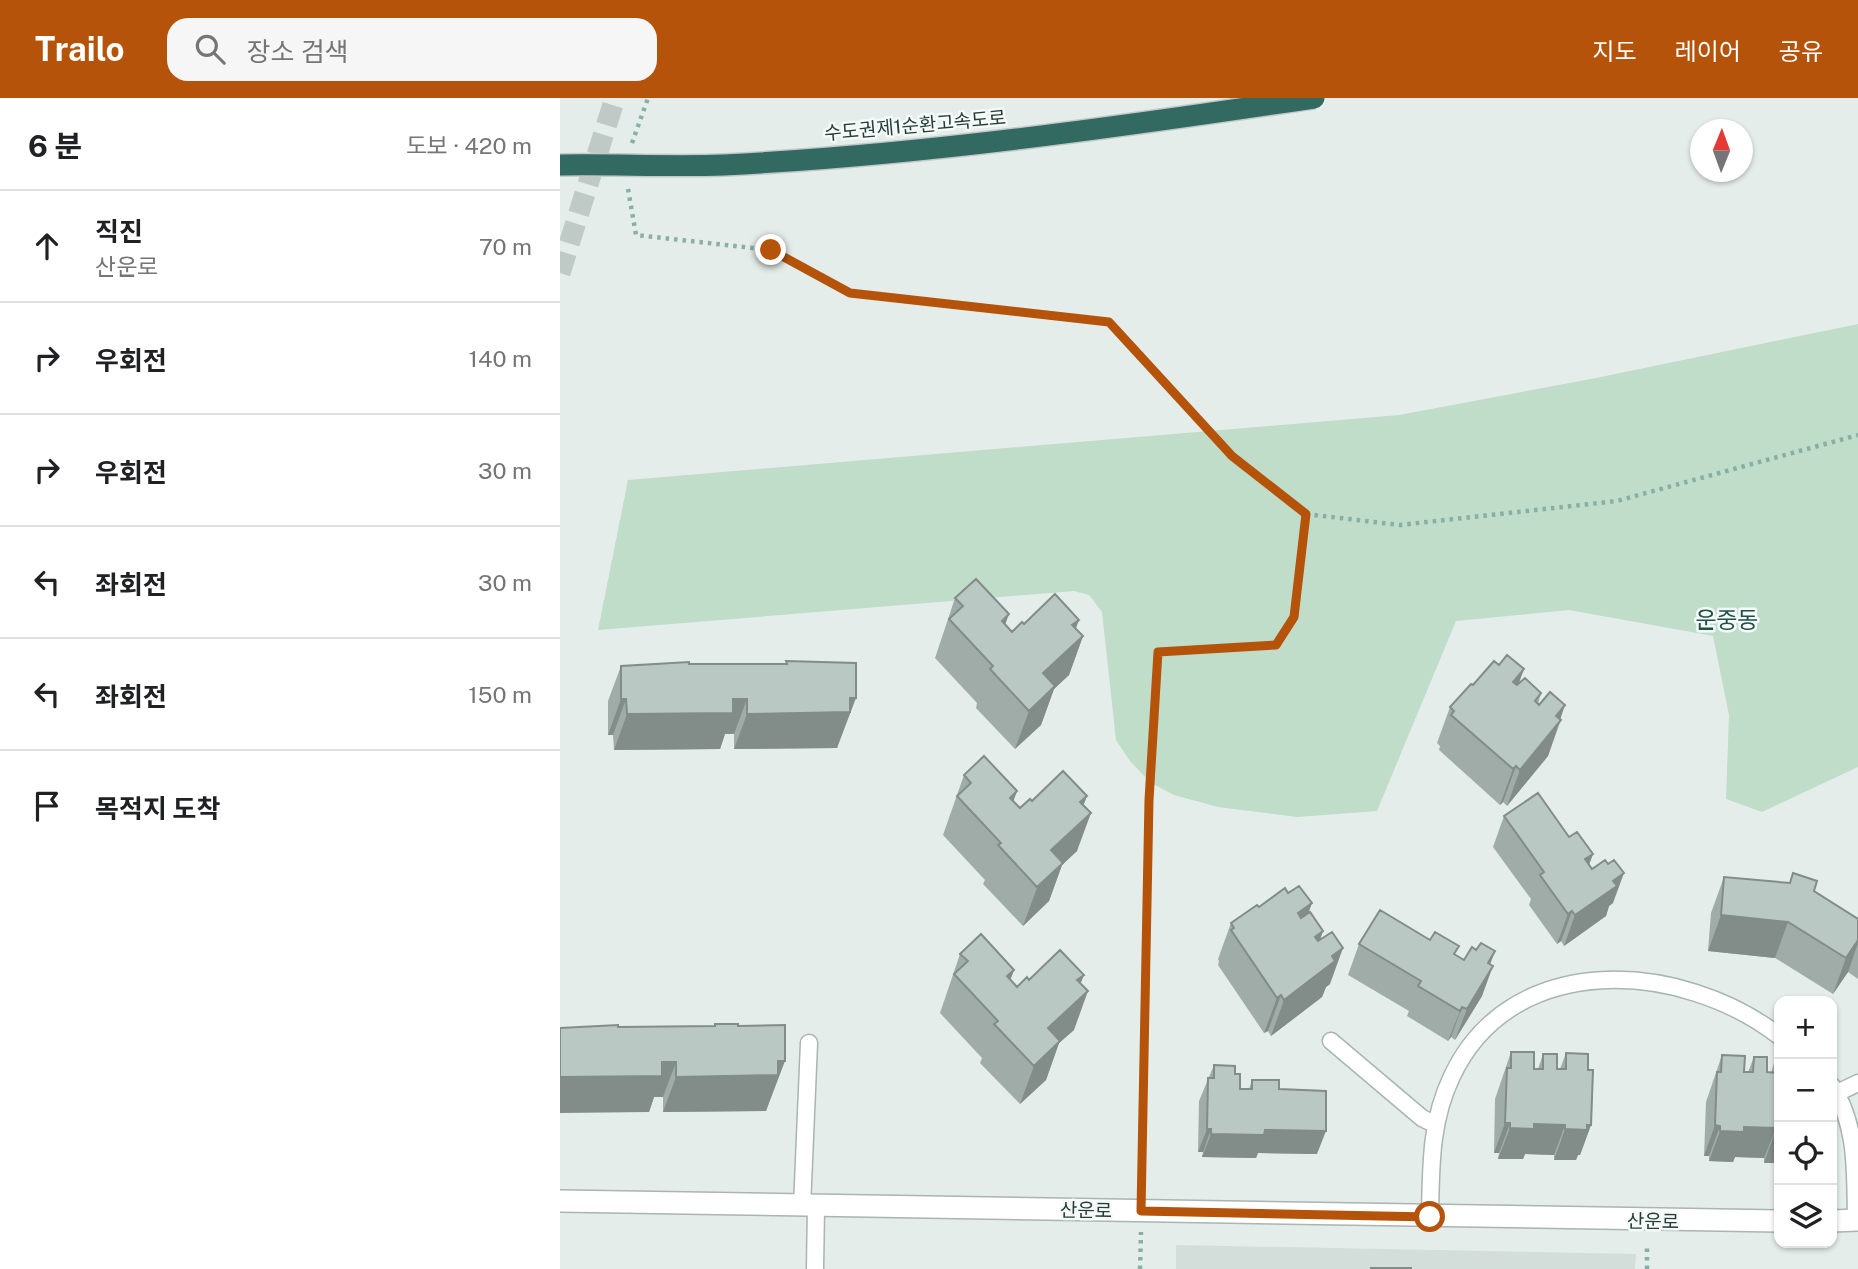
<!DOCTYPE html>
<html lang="ko">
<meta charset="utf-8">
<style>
body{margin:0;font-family:"Public Sans","Noto Sans KR",sans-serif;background:#f6f6f6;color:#202124}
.controls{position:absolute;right:21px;bottom:21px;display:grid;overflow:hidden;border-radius:14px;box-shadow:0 2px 5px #0004}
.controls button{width:63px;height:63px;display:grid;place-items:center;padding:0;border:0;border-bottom:2px solid #e0e0e0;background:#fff;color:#202124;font:35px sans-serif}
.compass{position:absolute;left:1130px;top:21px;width:63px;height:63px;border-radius:50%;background:#fff;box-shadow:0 2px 5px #0004;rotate:1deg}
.stop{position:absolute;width:21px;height:21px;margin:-16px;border:5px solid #b45309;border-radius:50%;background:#fff}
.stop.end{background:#b45309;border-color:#fff;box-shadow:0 2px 7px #0008}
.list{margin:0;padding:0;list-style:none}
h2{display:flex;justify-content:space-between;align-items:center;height:91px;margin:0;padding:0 28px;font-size:30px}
h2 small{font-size:23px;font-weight:400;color:#757577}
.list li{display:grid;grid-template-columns:46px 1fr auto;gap:21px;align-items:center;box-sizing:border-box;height:112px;padding:0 28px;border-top:2px solid #e0e0e0}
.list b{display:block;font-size:26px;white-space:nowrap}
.list p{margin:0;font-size:23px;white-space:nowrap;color:#757577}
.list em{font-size:23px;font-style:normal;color:#757577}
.icon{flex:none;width:38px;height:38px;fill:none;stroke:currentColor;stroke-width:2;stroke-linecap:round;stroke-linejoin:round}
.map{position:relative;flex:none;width:1298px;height:1171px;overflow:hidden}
header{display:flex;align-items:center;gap:42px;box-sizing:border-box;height:98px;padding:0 35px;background:#b45309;color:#fff}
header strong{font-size:33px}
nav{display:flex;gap:38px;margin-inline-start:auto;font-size:24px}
.search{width:490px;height:63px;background:#f6f6f6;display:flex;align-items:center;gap:18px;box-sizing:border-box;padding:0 24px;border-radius:21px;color:#757577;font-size:26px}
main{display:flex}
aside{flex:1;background:#fff}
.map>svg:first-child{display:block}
</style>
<header>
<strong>Trailo</strong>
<div class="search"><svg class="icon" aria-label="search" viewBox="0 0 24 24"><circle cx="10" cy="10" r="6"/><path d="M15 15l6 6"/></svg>장소 검색</div>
<nav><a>지도</a><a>레이어</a><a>공유</a></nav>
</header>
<main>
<aside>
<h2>6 분<small>도보 · 420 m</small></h2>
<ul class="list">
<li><svg class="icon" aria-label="ahead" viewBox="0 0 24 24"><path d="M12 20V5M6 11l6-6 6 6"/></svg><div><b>직진</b><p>산운로</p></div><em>70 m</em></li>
<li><svg class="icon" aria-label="right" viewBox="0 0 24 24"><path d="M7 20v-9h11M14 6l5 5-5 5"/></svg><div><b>우회전</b></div><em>140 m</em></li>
<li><svg class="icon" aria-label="right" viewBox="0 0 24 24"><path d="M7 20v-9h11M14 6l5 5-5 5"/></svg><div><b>우회전</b></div><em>30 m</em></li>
<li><svg class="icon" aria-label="left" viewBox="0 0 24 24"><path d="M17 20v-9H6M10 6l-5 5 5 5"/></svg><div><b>좌회전</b></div><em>30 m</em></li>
<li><svg class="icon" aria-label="left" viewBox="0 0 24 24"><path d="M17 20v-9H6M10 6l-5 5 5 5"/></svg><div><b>좌회전</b></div><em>150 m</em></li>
<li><svg class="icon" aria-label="arrive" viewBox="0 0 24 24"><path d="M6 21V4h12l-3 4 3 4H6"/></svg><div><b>목적지 도착</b></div></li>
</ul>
</aside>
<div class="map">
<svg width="1298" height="1171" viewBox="0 0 1298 1171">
<rect width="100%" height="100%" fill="#e5edea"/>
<path fill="#d3ddd9" d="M616,1147L1076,1156L1075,1171H616Z"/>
<path fill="#bfddc9" d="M1298,226V669L1202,714L1166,701L1169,617L1153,538L1009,512L896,523L817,713L737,719L658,709L614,697L591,685L570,663L556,642L542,514L529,497L514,493L38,532L68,382L839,317L1036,280Z"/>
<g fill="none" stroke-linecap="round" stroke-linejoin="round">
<path stroke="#bfcac7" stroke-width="21" stroke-dasharray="21 10" stroke-linecap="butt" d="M0,175L55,0"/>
<defs>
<path id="lane" d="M771,943L862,1020L874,1026
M1272,988C1298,1028 1295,1076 1296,1122
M1277,995L1298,985
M242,1109L249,945
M870,1119C871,1069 870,1024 892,978C952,851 1122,863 1219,938
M255,1171L256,1109"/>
<path id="street" d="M0,1103L1219,1123
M1272,1123L1298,1122"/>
</defs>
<use href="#lane" stroke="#a8b5b1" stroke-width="19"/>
<use href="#street" stroke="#a8b5b1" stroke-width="24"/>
<path stroke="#87afa5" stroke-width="4.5" stroke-dasharray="3.5 5" stroke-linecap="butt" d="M72,45L88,0
M68,91L76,137L211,152L290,195L549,224L672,358L746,416L734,519L716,547L598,554L589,702L581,1091
M746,416L840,427L1057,403L1298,337
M580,1171L581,1134
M1087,1171V1150"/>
<use href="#lane" stroke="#fff" stroke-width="16"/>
<use href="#street" stroke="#fff" stroke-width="21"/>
<defs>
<path id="highway-bridge" d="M0,67C55,66 110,69 164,67C362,57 559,29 754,0"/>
</defs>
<use href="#highway-bridge" stroke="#c2c9c8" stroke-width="24" stroke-linecap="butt"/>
<use href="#highway-bridge" stroke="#326961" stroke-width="21"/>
</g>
<path fill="#a0aca8" d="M395,500L445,526L452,534L464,526L515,531L523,538L509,577L494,591L481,627L455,651L416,610L417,605L375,560Z
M226,563L283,635H282L277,650L174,651V636H165L160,651L54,652L53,637H48V603L61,568L226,566Z
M913,587H958L981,595L978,606L1001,622L988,658L947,708L943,704L940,707L879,652L880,648L877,645L890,609Z
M404,677L457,693L453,703L460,710L472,703L527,698L523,707L517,753L502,767L489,803L463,828L423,786L425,782L383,737Z
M944,718L1009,739L1033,756L1029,766L1053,805L1049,808L1046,818L1004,848L1001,843L997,846L969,807L971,801L933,749Z
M1164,779L1254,793L1298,821V881L1288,874L1273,896L1215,860L1148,853L1151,815Z
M728,795L752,805L748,815L763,833L760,842L770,886L766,889L762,899L711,938L708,933L704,935L658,867L659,863L658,861L671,825L699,809Z
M799,846L895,857L904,862L930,866L922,898L895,942L891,939L888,943L847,918L849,913L788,877Z
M400,856L454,872L450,882L457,889L469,882L520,886L514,932L499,945L486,982L460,1006L420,965L422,960L380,915Z
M155,926L178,928L212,998H211L206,1013L103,1014V999H94L89,1014L58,929L154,928Z
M951,954L974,971H978L983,956L997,971H1000L1006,955L1028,972L1031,1027L1020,1057H1018L1016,1062H994V1057L965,1056L963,1061H938L939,1055H934L935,1001Z
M1162,957L1184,974H1188L1194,959L1207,974L1211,975L1216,959L1219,1065H1204V1060L1175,1059L1173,1064L1149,1063V1058H1144L1146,1004Z
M654,967L675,976L680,991H689L692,982L719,991L757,1056L698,1055L696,1060L642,1059L643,1054H638L639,1003Z"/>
<path fill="#828c88" d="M449,516L435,555L442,523Z
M519,522L508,552L523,538L509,577L494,591L481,627L455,651L483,575L512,527Z
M964,571L951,607L953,584Z
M290,600H296L277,650L174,651L187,616Z
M61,601H66L53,637H48Z
M173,601H187L174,636H165L160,651L54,652L67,616Z
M1005,607L988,658L947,708L960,672L996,618Z
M956,668L943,704L940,707L953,671Z
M457,693L443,732L450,700Z
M527,698L515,729L531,715L517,753L502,767L489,803L463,828L491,752L520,704Z
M1033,756L1022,786L1025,761Z
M1064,775L1053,805L1049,808L1046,818L1004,848L1015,817L1053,783Z
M752,805L739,841L738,815Z
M1012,813L1001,843L997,846L1008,816Z
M1161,817L1228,824L1215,860L1148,853Z
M763,833L750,869L755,839Z
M1298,842V845L1288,874L1273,896L1286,860Z
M783,850L770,886L766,889L762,899L711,938L724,902L772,858Z
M935,853L924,883L933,868L922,898L895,942L907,911L928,865Z
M454,872L440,910L447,878Z
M524,877L512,907L528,893L514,932L499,945L486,982L460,1006L488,930L517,882Z
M721,897L708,933L704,935L717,900Z
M902,909L891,939L888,943L900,913Z
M218,963H225L206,1013L103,1014L116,979Z
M102,964H116L103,999H94L89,1014L0,1015V979Z
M945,1025H950L939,1055H934Z
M974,1026L1005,1027L994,1057L965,1056L963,1061H938L950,1030Z
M1027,1027H1031L1020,1057H1018L1016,1062H994L1005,1031Z
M1155,1027L1160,1028L1149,1058H1144Z
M1184,1029L1216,1030L1204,1060L1175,1059L1173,1064L1149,1063L1160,1033Z
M647,1031H651L643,1054H638Z
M705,1032L766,1033L757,1056L698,1055L696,1060L642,1059L651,1036Z
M1215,1034H1219V1065H1204Z"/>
<path fill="#bac8c3" stroke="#828c88" stroke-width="2" d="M416,481L449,516L442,523L452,534L462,524L464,526L495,496L519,522L512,527L523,538L483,575L495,588L469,613L430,571L433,568L389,521L403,508L395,500Z
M947,557L964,571L953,584L957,587L965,580L981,595L975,603L979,607L990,594L1005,607L996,618L1001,622L960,672L956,668L953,671L891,617L894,613L890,609L911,586L913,587L934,563L939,567Z
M226,563L296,565V600H290V614L187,616V601H173V615L67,616L66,601H61V568L129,564V566H227Z
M424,658L457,693L450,700L460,710L470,701L472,703L503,673L527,698L520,704L531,715L491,752L503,765L477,789L438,747L441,745L397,698L411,685L404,677Z
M978,695L1009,739L1017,734L1033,756L1025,761L1032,771L1045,762L1048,766L1054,762L1064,775L1053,783L1057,788L1015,817L1012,813L1008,816L980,777L984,774L944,718Z
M1233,775L1257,783L1254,793L1298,821V842L1286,860L1228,824L1161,817L1164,779L1230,785Z
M739,788L752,805L738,815L741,820L750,814L763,833L755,839L758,843L772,834L783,850L772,858L775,863L724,902L721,897L717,900L671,832L674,830L671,825L697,807L699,809L725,790L728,795Z
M820,812L870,842L875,834L899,848L894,856L904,862L912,849L916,852L921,845L935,853L928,865L933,868L907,911L902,909L900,913L858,888L861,883L799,846Z
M421,836L454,872L447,878L457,889L467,879L469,882L500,852L524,877L517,882L528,893L488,930L500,943L474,968L434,926L438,923L394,876L408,863L400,856Z
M155,926H178V928L225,927V963H218V977L116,979V964H102V978L0,979V930L58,927V929L155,928Z
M951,954H974V971H983V956H997V971H1006V955L1028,956V972H1033L1031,1027H1027V1032L1005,1031V1027L974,1026V1031L950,1030V1025H945L947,970H951Z
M1162,957L1185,958L1184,974H1193L1194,959H1207V974L1216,975V959H1219V1034H1215L1216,1030L1184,1029V1034L1160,1033V1028L1155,1027L1157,974H1161Z
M654,967L675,968V976H680V991H692V982H719V991L766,993V1033L705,1032L704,1037L651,1036V1031H647L648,980H654Z
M811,1170H851V1171H811Z"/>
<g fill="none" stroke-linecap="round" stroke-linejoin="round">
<path stroke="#b45309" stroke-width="9" d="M211,152L290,195L549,224L672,358L746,416L734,519L716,547L598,554L589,702L581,1113L870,1119"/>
</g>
<g text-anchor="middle" stroke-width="5" stroke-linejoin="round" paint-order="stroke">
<g font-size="19" fill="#253e39" stroke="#f5faf8">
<text transform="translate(355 27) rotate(-5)" y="7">수도권제1순환고속도로</text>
<text transform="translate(526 1112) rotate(1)" y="7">산운로</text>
<text transform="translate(1093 1123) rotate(1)" y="7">산운로</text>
</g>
<g font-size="23" fill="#215047" stroke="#f5faf8">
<text x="1167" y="530">운중동</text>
</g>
</g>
</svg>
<div class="controls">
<button>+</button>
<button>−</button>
<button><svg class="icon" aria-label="locate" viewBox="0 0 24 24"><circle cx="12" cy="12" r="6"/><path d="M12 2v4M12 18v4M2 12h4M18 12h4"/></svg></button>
<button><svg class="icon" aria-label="layers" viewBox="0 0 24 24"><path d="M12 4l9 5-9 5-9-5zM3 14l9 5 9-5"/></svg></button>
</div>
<svg class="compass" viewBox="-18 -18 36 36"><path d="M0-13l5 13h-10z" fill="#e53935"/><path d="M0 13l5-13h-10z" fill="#757577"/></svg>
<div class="stop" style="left:870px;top:1119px"></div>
<div class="stop end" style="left:211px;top:152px"></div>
</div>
</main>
